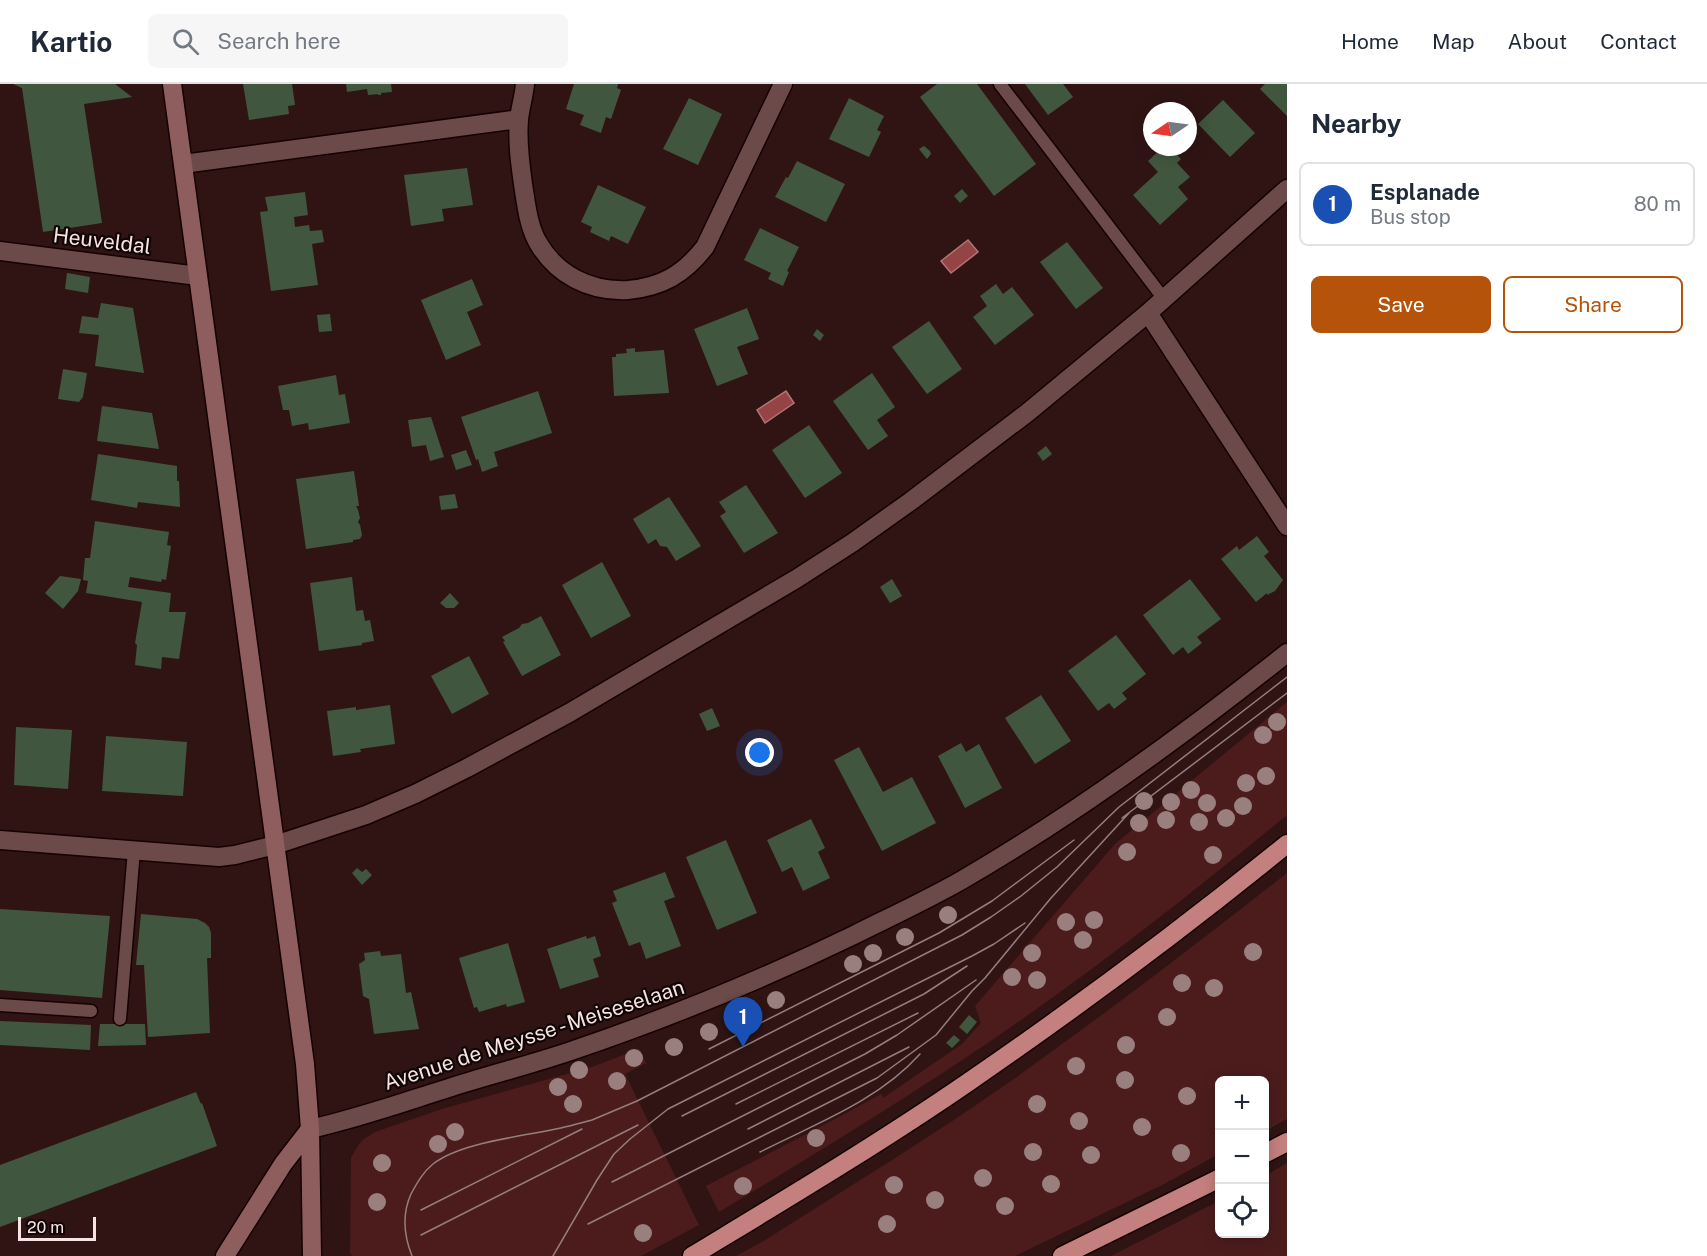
<!DOCTYPE html>
<meta charset="utf-8">
<style>
body{margin:0;font-family:"Public Sans",sans-serif;background:#f6f6f7;color:#1f2937}
.controls{position:absolute;right:18px;bottom:18px;display:grid;overflow:hidden;border-radius:9px;box-shadow:0 3px 15px #0003}
.controls button{width:54px;height:54px;display:grid;place-items:center;padding:0;border:0;border-bottom:2px solid #e0e1e3;background:#fff;color:#1f2937;font:30px sans-serif}
.compass{position:absolute;left:1143px;top:18px;width:54px;height:54px;border-radius:50%;background:#fff;box-shadow:0 3px 15px #0003;rotate:257deg}
.scale{position:absolute;left:18px;bottom:15px;width:78px;box-sizing:border-box;padding-left:6px;border:3px solid #f8e3e3;border-top:0;font-size:16px;line-height:21px;white-space:nowrap;color:#f8e3e3;-webkit-text-stroke:4px #0f0505;paint-order:stroke}
.you{position:absolute;left:760px;top:669px;width:21px;height:21px;margin:-15px;border:4px solid #fff;border-radius:50%;background:#1a73e8;box-shadow:0 0 0 9px #1a73e833}
.badge{display:grid;place-items:center;width:39px;height:39px;border-radius:50%;background:#b45309;color:#fff;font-size:20px;font-weight:700}
.pin{position:absolute;translate:-50% -50px;filter:drop-shadow(0 2px 3px #0008)}
.pin::after{content:'';position:absolute;top:32px;width:21px;height:18px;background:inherit;clip-path:polygon(0 0,100% 0,50% 100%)}
.list{margin:0;padding:0;list-style:none}
h2{display:flex;justify-content:space-between;align-items:center;height:78px;margin:0;padding:0 24px;font-size:26px}
h2 small{font-size:20px;font-weight:400;color:#747a83}
.list li{display:grid;grid-template-columns:39px 1fr auto;gap:18px;align-items:center;box-sizing:border-box;height:84px;margin:0 12px 12px;padding:0 12px;border:2px solid #e0e1e3;border-radius:9px}
.list b{display:block;font-size:22px;white-space:nowrap}
.list p{margin:0;font-size:20px;white-space:nowrap;color:#747a83}
.list em{font-size:20px;font-style:normal;color:#747a83}
.actions{display:flex;gap:12px;padding:18px 24px}
.actions a{flex:1;padding:14px 0;border:2px solid #b45309;border-radius:9px;text-align:center;font-size:21px;color:#b45309}
.actions .main{background:#b45309;color:#fff}
.icon{flex:none;width:33px;height:33px;fill:none;stroke:currentColor;stroke-width:2;stroke-linecap:round;stroke-linejoin:round}
.map{position:relative;flex:none;width:1287px;height:1172px;overflow:hidden}
header{display:flex;align-items:center;gap:36px;box-sizing:border-box;height:84px;padding:0 30px;background:#fff;border-bottom:2px solid #e0e1e3}
header strong{font-size:28px}
nav{display:flex;gap:33px;margin-inline-start:auto;font-size:21px}
.search{width:420px;height:54px;background:#f6f6f7;display:flex;align-items:center;gap:15px;box-sizing:border-box;padding:0 21px;border-radius:9px;color:#747a83;font-size:22px}
main{display:flex}
aside{flex:1;background:#fff}
.map>svg:first-child{display:block}
</style>
<header>
<strong>Kartio</strong>
<div class="search"><svg class="icon" aria-label="search" viewBox="0 0 24 24"><circle cx="10" cy="10" r="6"/><path d="M15 15l6 6"/></svg>Search here</div>
<nav><a>Home</a><a>Map</a><a>About</a><a>Contact</a></nav>
</header>
<main>
<div class="map">
<svg width="1287" height="1172" viewBox="0 0 1287 1172">
<rect width="100%" height="100%" fill="#301414"/>
<path fill="#4c1c1d" d="M1287,618V731C1192,809 1096,885 995,954C905,1015 812,1072 719,1128L706,1102L839,1033L881,1010L883,1014L962,960L981,939L975,922L1115,760Z
M1287,789V1035L1265,1047L1264,996H1220L1219,1070L1164,1100L1015,1172H736L762,1158C850,1102 940,1048 1025,987C1114,923 1201,857 1287,789Z
M639,965L646,979L625,990L699,1141L641,1172H352L350,1169L351,1074L359,1060L364,1055L375,1048L442,1025L592,983Z
M1287,1079V1172H1111L1219,1117L1220,1150H1264L1265,1092Z"/>
<path fill="#954445" stroke="#b37474" stroke-width="1.5" d="M968,156L978,168L951,189L941,177Z
M786,307L794,319L765,339L757,326Z"/>
<path fill="#41563e" d="M13,0H115L132,13L84,20L102,139L43,148L22,4Z
M243,0H292L295,21L288,22L289,30L249,36Z
M346,0H391L392,8L381,9V11H378V10L368,11L367,5L347,8Z
M574,0H618L617,4L621,6L611,35L606,33L601,49L580,41L584,31L566,25Z
M937,0H977L1036,80L994,112L920,13Z
M1025,0H1063L1073,13L1048,31Z
M1265,0H1287V32L1260,5Z
M689,14L722,30L698,81L663,65Z
M849,14L884,32L877,46L881,48L869,73L829,55Z
M1223,16L1255,49L1230,73L1198,40Z
M924,62L930,67L931,70L927,75L919,65Z
M1163,63H1170L1181,75L1177,79L1190,93L1178,103L1188,115L1160,141L1133,111L1158,88L1148,77Z
M797,77L845,100L826,138L775,113L786,93L788,94Z
M467,84L473,121L442,125L444,137L411,142L404,91Z
M598,101L646,123L628,160L611,152L609,157L590,148L592,143L581,138Z
M962,105L968,112L960,119L954,112Z
M305,108L308,131L294,133L295,143L309,141L310,147L322,146L324,158L312,160L318,201L271,207L260,128L268,127L265,113Z
M760,144L799,163L787,187L789,188L783,202L768,195L771,189L744,176Z
M1067,158L1103,204L1076,225L1040,178Z
M67,189L90,193L88,209L65,205Z
M472,195L483,221L467,228L481,261L446,276L421,216Z
M996,200L1003,210L1012,203L1034,231L995,261L973,233L987,222L980,212Z
M101,219L133,224L144,289L95,282L99,251L79,249L82,232L98,234Z
M747,224L759,255L737,263L748,290L717,302L694,245Z
M330,230L332,247L319,248L317,231Z
M929,237L962,285L927,310L892,263Z
M817,245L824,251L820,257L813,251Z
M635,264V268L664,266L669,309L614,312L612,273H616V270L627,269L626,265Z
M63,285L87,289L83,313L79,318L58,315Z
M872,289L895,323L877,336L888,352L868,366L833,317Z
M336,291L339,311L345,310L350,339L309,346L308,339L292,342L289,326H283L278,302Z
M538,307L552,349L494,368L498,382L482,388L478,375L476,376L461,333Z
M102,322L152,329L159,365L97,357Z
M431,333L444,373L430,377L426,361L412,363L408,336Z
M809,341L842,389L805,414L772,366Z
M1046,362L1052,370L1043,377L1037,369Z
M466,366L472,381L456,386L451,371Z
M98,370L177,382V397H179L180,423L138,418L137,424L91,416Z
M354,387L359,422H356L358,426L360,434L358,438L360,441L362,451L360,455L353,456V458L306,465L296,395Z
M746,401L778,449L744,469L720,432L726,428L719,418Z
M455,410L458,424L441,426L439,412Z
M669,413L701,462L676,477L667,463L660,462L656,455L648,460L633,435Z
M95,437L169,448L167,461L171,462L166,496L162,495L161,498L130,493L128,503L171,509L169,528H186L179,575L162,573L161,585L135,581L137,561L135,559L142,518L86,509L88,497L83,496L85,474H90Z
M1257,452L1269,468L1264,472L1283,496L1275,507L1267,511V509L1256,518L1221,475L1237,462L1239,466Z
M602,478L631,532L591,554L562,501Z
M60,492L81,495L78,507L63,525L45,509Z
M352,493L356,527L363,526L365,537L370,536L374,557L362,559V561L319,567L310,499Z
M892,495L902,512L890,519L880,503Z
M1190,495L1221,535L1197,553L1202,559L1188,570L1183,563L1173,571L1143,531Z
M450,509L459,519L454,524H446L440,519Z
M541,532L561,571L522,592L503,558L505,557L502,553L519,544L522,540L528,539Z
M1116,551L1146,590L1122,609L1127,615L1114,625L1109,619L1098,627L1068,587Z
M469,572L489,610L452,630L431,592Z
M1041,611L1071,657L1035,680L1005,634Z
M390,621L395,660L360,665L361,668L333,672L327,627L356,623V626Z
M712,624L720,642L707,647L699,630Z
M16,643L72,646L68,705L14,701Z
M106,652L187,658L183,712L102,707Z
M961,659L966,668L979,660L1002,704L965,724L938,672Z
M859,663L883,708L912,693L936,739L882,767L834,676Z
M811,735L825,764L818,768L830,794L803,807L792,783L782,788L767,756Z
M726,756L757,829L717,846L686,773Z
M357,784L362,788L366,785L372,791L362,801L352,789Z
M665,788L675,813L664,817L681,862L646,875L640,858L629,862L612,819L617,817L613,807Z
M0,825L110,832L102,914L0,906Z
M141,830L197,835L205,839L209,843L211,849V874H207L210,949L148,953L144,881H136Z
M586,852L587,855L595,852L601,872L593,875L599,893L560,905L547,865Z
M508,859L525,918L507,923L506,920L479,928L477,923L474,924L459,874Z
M380,867L381,872L401,870L406,909L411,908L419,945L374,950L369,915L363,912L359,880L365,876L364,869Z
M969,931L977,938L967,950L959,943Z
M0,937L91,941L90,966L0,961Z
M100,940H145L146,961L98,962Z
M954,951L960,956L952,964L946,959Z
M196,1008L201,1020L202,1019L217,1062L0,1143V1081Z"/>
<g fill="none" stroke-linecap="round" stroke-linejoin="round">
<defs>
<path id="service" d="M1000,0L1164,215
M0,921L91,927
M120,935L134,766"/>
<path id="minor" d="M525,0C524,12 520,24 519,36C517,57 520,79 523,100C526,119 528,140 537,157C556,191 590,208 628,206C662,203 684,190 705,163L783,0
M183,80L519,35
M0,167L198,192
M1148,229L1287,442
M0,756L219,773L235,771L275,761L366,731L415,710L467,684L569,629L796,495L852,459L911,417L1027,329L1148,229L1287,105
M310,1045C364,1033 415,1014 468,998C501,988 535,979 568,968C666,935 761,896 854,851C890,833 927,816 962,796C1076,730 1184,651 1287,569"/>
<path id="secondary" d="M172,0L305,980L310,1045L312,1172
M225,1172L283,1080L310,1045"/>
<path id="trunk" d="M1264,1070L1287,1058
M692,1172C786,1115 880,1059 970,997C1079,922 1185,843 1287,760
M1062,1172L1220,1094"/>
</defs>
<use href="#service" stroke="#160102" stroke-width="15"/>
<use href="#minor" stroke="#160102" stroke-width="21"/>
<use href="#secondary" stroke="#160102" stroke-width="21"/>
<use href="#trunk" stroke="#160102" stroke-width="21"/>
<use href="#service" stroke="#6b4a49" stroke-width="12"/>
<use href="#minor" stroke="#6b4a49" stroke-width="18"/>
<use href="#secondary" stroke="#8d5e5d" stroke-width="18"/>
<use href="#trunk" stroke="#c4807e" stroke-width="18"/>
<path stroke="#977e7e" stroke-width="1.5" d="M1122,734L1287,609
M709,965L939,849L992,817L1074,756
M736,1020L918,929
M682,1032L924,910L967,882
M748,1045L909,963
M760,1068C815,1040 878,1017 920,970
M612,1098L865,970L897,951L976,896
M421,1126L582,1045
M588,1140L877,994L936,951L972,907L985,894L1051,814L1129,729
M421,1151L638,1041
M412,1172C404,1152 402,1130 411,1110C417,1099 423,1088 433,1080C464,1056 533,1052 573,1041L592,1036L637,1017L962,851L991,833L1021,812L1057,783L1119,723L1287,593
M553,1172L597,1096L614,1070L630,1055L668,1025L972,872L994,860L1025,839"/>
</g>
<g fill="#9a7f7f">
<circle cx="1277" cy="638" r="9"/>
<circle cx="1263" cy="651" r="9"/>
<circle cx="1266" cy="692" r="9"/>
<circle cx="1246" cy="699" r="9"/>
<circle cx="1191" cy="706" r="9"/>
<circle cx="1144" cy="717" r="9"/>
<circle cx="1171" cy="718" r="9"/>
<circle cx="1207" cy="719" r="9"/>
<circle cx="1243" cy="722" r="9"/>
<circle cx="1226" cy="734" r="9"/>
<circle cx="1166" cy="736" r="9"/>
<circle cx="1199" cy="738" r="9"/>
<circle cx="1139" cy="739" r="9"/>
<circle cx="1127" cy="768" r="9"/>
<circle cx="1213" cy="771" r="9"/>
<circle cx="948" cy="831" r="9"/>
<circle cx="1094" cy="836" r="9"/>
<circle cx="1066" cy="838" r="9"/>
<circle cx="905" cy="853" r="9"/>
<circle cx="1083" cy="856" r="9"/>
<circle cx="1253" cy="868" r="9"/>
<circle cx="873" cy="869" r="9"/>
<circle cx="1032" cy="869" r="9"/>
<circle cx="853" cy="880" r="9"/>
<circle cx="1012" cy="893" r="9"/>
<circle cx="1037" cy="896" r="9"/>
<circle cx="1182" cy="899" r="9"/>
<circle cx="1214" cy="904" r="9"/>
<circle cx="776" cy="916" r="9"/>
<circle cx="744" cy="931" r="9"/>
<circle cx="1167" cy="933" r="9"/>
<circle cx="709" cy="948" r="9"/>
<circle cx="1126" cy="961" r="9"/>
<circle cx="674" cy="963" r="9"/>
<circle cx="634" cy="974" r="9"/>
<circle cx="1076" cy="982" r="9"/>
<circle cx="579" cy="986" r="9"/>
<circle cx="1125" cy="996" r="9"/>
<circle cx="617" cy="997" r="9"/>
<circle cx="558" cy="1003" r="9"/>
<circle cx="1187" cy="1012" r="9"/>
<circle cx="573" cy="1020" r="9"/>
<circle cx="1037" cy="1020" r="9"/>
<circle cx="1079" cy="1037" r="9"/>
<circle cx="1142" cy="1043" r="9"/>
<circle cx="455" cy="1048" r="9"/>
<circle cx="816" cy="1054" r="9"/>
<circle cx="438" cy="1060" r="9"/>
<circle cx="1033" cy="1068" r="9"/>
<circle cx="1181" cy="1069" r="9"/>
<circle cx="1091" cy="1071" r="9"/>
<circle cx="382" cy="1079" r="9"/>
<circle cx="983" cy="1094" r="9"/>
<circle cx="1051" cy="1100" r="9"/>
<circle cx="894" cy="1101" r="9"/>
<circle cx="743" cy="1102" r="9"/>
<circle cx="935" cy="1116" r="9"/>
<circle cx="377" cy="1118" r="9"/>
<circle cx="1005" cy="1122" r="9"/>
<circle cx="887" cy="1140" r="9"/>
<circle cx="643" cy="1149" r="9"/>
</g>
<g text-anchor="middle" stroke-width="4.5" stroke-linejoin="round" paint-order="stroke">
<g font-size="21" fill="#f8e3e3" stroke="#0f0505">
<text transform="translate(102 157) rotate(7)" y="7">Heuveldal</text>
<text transform="translate(534 951) rotate(-18)" y="7">Avenue de Meysse - Meiseselaan</text>
</g>
</g>
</svg>
<div class="controls">
<button>+</button>
<button>−</button>
<button><svg class="icon" aria-label="locate" viewBox="0 0 24 24"><circle cx="12" cy="12" r="6"/><path d="M12 2v4M12 18v4M2 12h4M18 12h4"/></svg></button>
</div>
<svg class="compass" viewBox="-18 -18 36 36"><path d="M0-13l5 13h-10z" fill="#e53935"/><path d="M0 13l5-13h-10z" fill="#747a83"/></svg>
<div class="scale">20 m</div>
<div class="you"></div>
<div class="pin badge" style="left:743px;top:963px;background:#1a4fb4">1</div>
</div>
<aside>
<h2>Nearby<small></small></h2>
<ul class="list">
<li><span class="badge" style="background:#1a4fb4">1</span><div><b>Esplanade</b><p>Bus stop</p></div><em>80 m</em></li>
</ul>
<div class="actions"><a class="main">Save</a><a>Share</a></div>
</aside>
</main>
